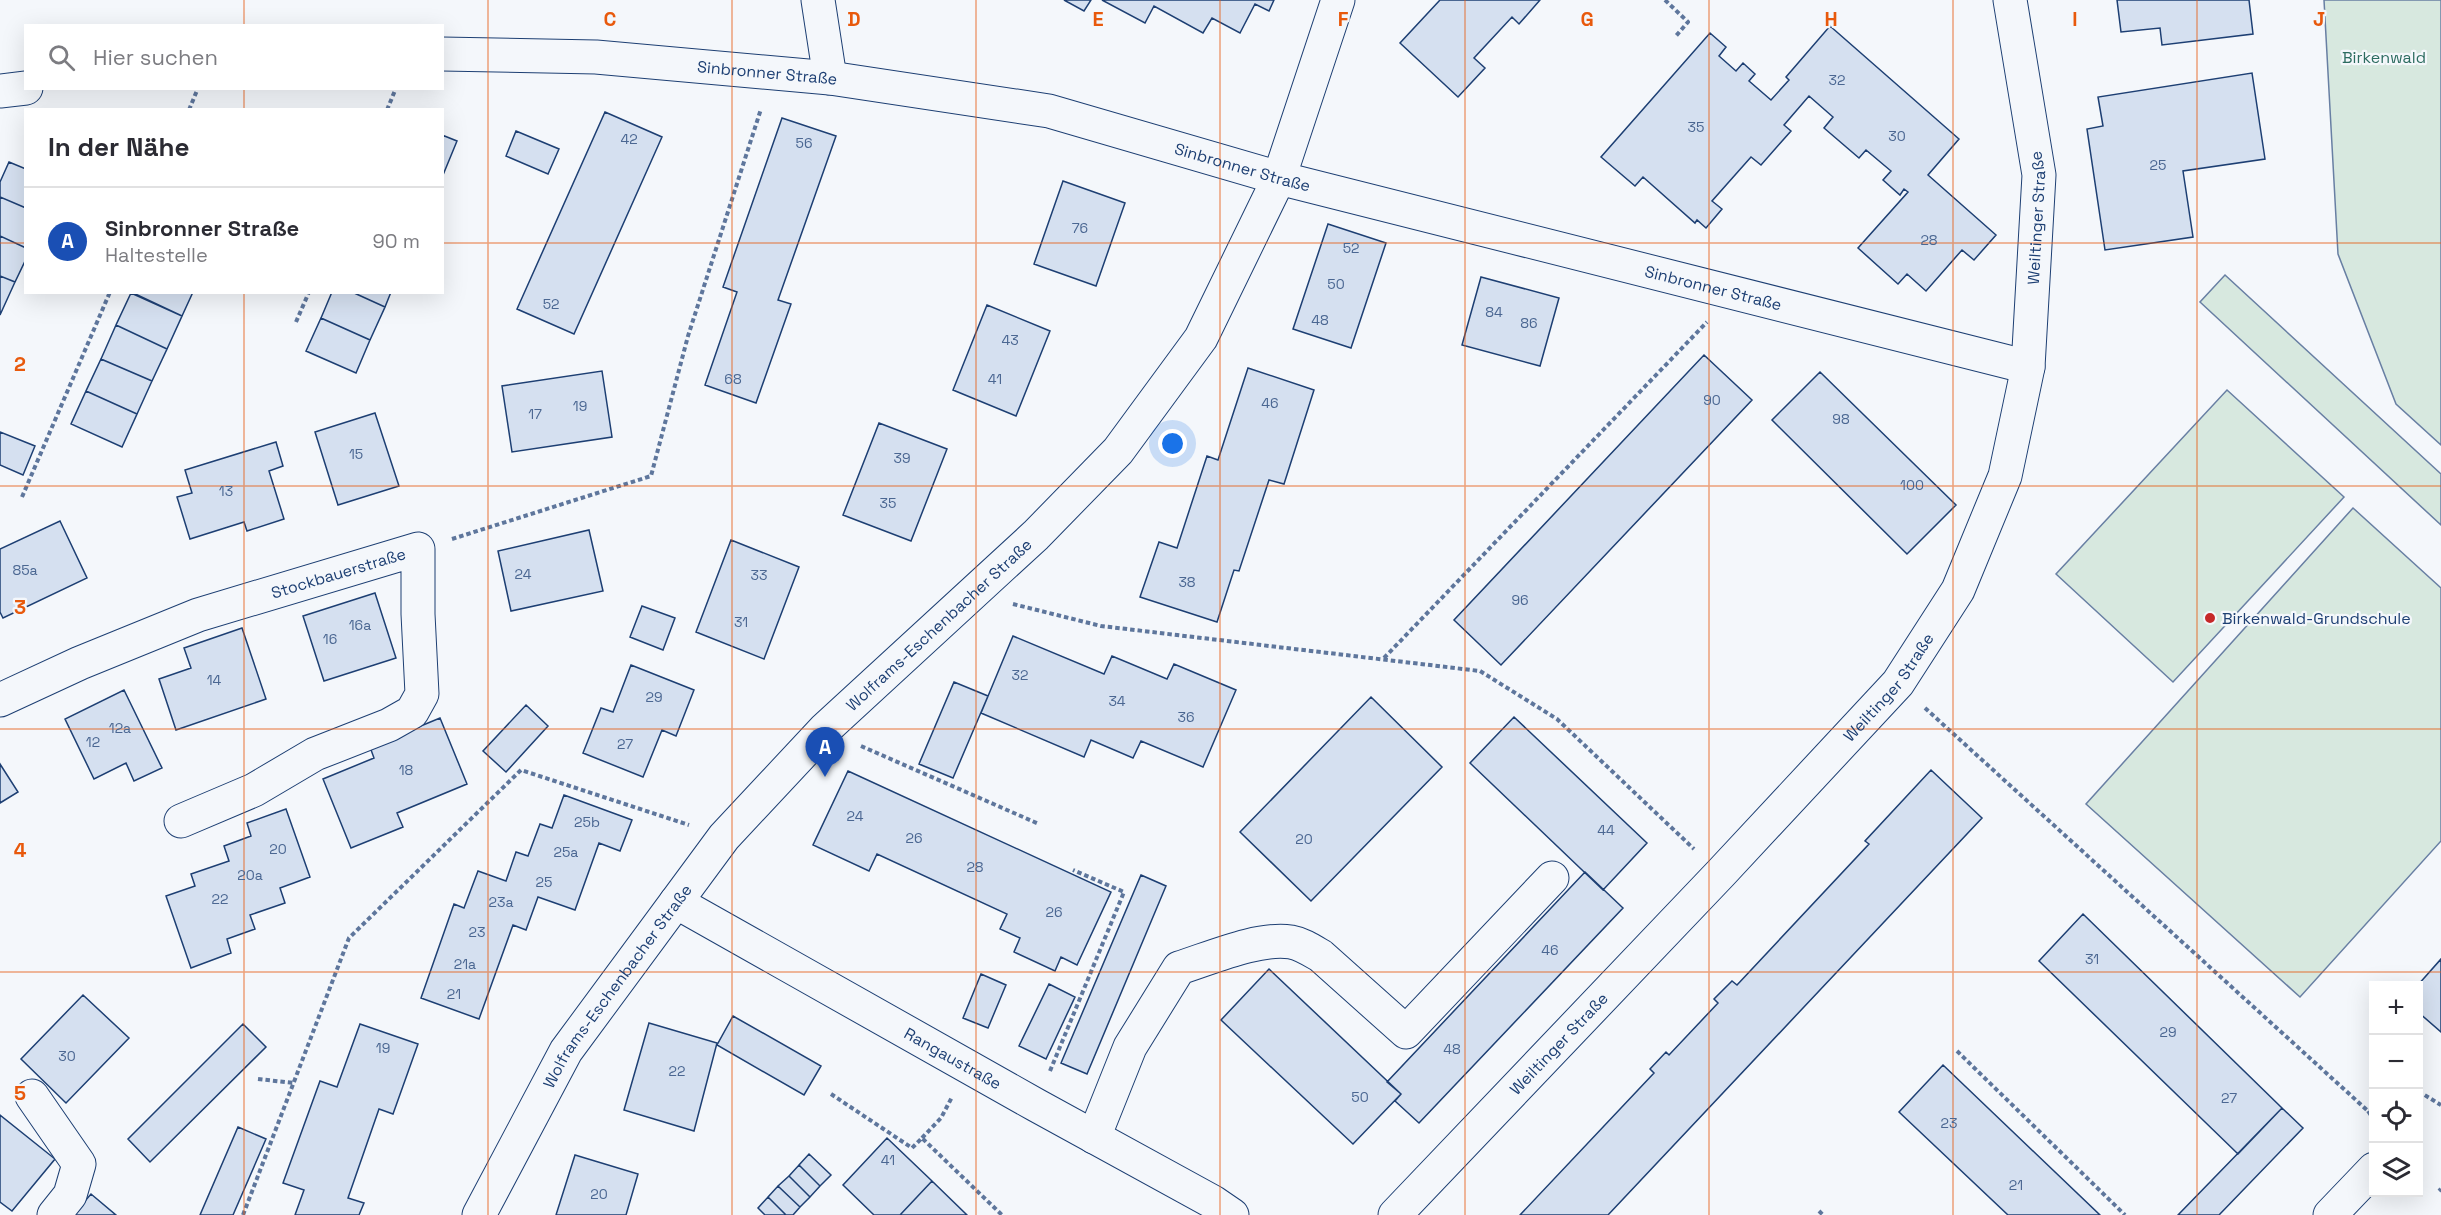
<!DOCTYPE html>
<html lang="de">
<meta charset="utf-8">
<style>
body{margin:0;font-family:"Space Grotesk",sans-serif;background:#f2f2f3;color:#2b2b33}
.controls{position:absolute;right:18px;bottom:18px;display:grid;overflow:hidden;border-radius:0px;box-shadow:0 6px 24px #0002}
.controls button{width:54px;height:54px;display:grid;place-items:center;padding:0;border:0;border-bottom:2px solid #e1e1e2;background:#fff;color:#2b2b33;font:30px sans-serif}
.you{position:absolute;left:1173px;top:444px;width:21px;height:21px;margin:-15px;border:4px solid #fff;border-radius:50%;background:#1a73e8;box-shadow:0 0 0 9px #1a73e833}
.badge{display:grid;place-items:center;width:39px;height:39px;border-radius:50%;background:#c62828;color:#fff;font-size:20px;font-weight:700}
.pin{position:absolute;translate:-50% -50px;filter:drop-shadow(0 2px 3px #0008)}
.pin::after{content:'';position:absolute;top:32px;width:21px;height:18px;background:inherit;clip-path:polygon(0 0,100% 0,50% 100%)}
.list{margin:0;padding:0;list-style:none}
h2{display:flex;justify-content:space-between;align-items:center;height:78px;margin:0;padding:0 24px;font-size:26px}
h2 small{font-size:20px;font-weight:400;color:#7c7c81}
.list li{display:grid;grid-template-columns:39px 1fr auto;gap:18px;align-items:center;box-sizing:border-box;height:108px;padding:0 24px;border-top:2px solid #e1e1e2}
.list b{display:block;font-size:22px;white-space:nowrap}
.list p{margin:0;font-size:20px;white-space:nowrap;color:#7c7c81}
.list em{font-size:20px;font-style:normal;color:#7c7c81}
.icon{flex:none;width:33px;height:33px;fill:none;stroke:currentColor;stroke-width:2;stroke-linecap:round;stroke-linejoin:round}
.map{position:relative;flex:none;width:2441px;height:1215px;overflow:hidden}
.search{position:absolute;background:#fff;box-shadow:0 6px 24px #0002;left:24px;top:24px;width:420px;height:66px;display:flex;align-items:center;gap:15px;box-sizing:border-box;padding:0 21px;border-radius:0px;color:#7c7c81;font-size:22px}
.panel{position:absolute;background:#fff;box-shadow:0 6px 24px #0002;left:24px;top:108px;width:420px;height:186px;border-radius:0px}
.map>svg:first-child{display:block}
</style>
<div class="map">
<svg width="2441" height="1215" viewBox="0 0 2441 1215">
<rect width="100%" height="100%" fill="#f4f7fb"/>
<path fill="#d7e8df" stroke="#687fa3" stroke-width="1.5" d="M2324,0H2441V445L2396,404L2338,254Z
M2225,275L2441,474V525L2200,302Z
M2227,390L2344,497L2173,682L2056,574Z
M2353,508L2441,588V841L2300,997L2086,804Z"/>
<path fill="#d5e0f0" stroke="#1d3f73" stroke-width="1.5" d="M1064,0H1091L1084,11Z
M1102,0H1274L1269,11L1255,4L1240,33L1212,18L1203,33L1154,6L1145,23Z
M1440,0H1540L1519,24L1512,17L1474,58L1485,68L1458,97L1400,43Z
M2117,0H2249L2253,34L2162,45L2160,28L2121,32Z
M1830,26L1959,139L1928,175L1996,235L1974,260L1962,250L1926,291L1907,274L1898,284L1858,248L1908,192L1904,189L1900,195L1883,180L1891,171L1866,150L1859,158L1824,128L1833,117L1809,96L1784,125L1791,131L1761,165L1751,157L1712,201L1722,209L1706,228L1697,220L1695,223L1643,177L1635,186L1601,157L1710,33L1726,47L1719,56L1736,71L1743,63L1755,74L1749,81L1771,100L1789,80L1786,77Z
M2252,73L2265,159L2183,171L2193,237L2105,250L2087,129L2103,126L2098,97Z
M605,112L662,137L574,334L517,309Z
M782,118L836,136L778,300L791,304L756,403L705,385L737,292L723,287Z
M516,131L559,149L548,174L506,156Z
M442,135L457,141L443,175H442Z
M9,162L26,169V208L0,197V182Z
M1063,181L1125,203L1096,286L1034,264Z
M0,197L26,208V248L0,236Z
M1328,224L1386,243L1351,348L1293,329Z
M0,236L26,248V259L15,282L0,276Z
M0,276L15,282L0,315Z
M1481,277L1559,298L1540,366L1462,345Z
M131,292H193L182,316Z
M352,292H391L385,307Z
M352,292L385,307L370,340L321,318L332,292Z
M131,293L182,316L167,349L116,325Z
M987,305L1050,331L1016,416L953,390Z
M321,318L370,340L356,373L306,351Z
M116,325L167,349L152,381L101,359Z
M1704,355L1752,400L1501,665L1454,620Z
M101,359L152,381L137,414L86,391Z
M1248,368L1314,390L1284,484L1269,480L1239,571L1234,570L1217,622L1140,597L1159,542L1177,548L1207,456L1218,460Z
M602,371L612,437L512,452L502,386Z
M1820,372L1956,505L1907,554L1772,420Z
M86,391L137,414L122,447L71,424Z
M375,413L399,486L338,505L315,432Z
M879,423L947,449L911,541L843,515Z
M0,432L35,446L23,475L0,465Z
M276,442L283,466L269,471L284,519L247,531L244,522L190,539L177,497L192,493L185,470Z
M60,521L87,578L3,618L0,612V549Z
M589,530L603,591L511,611L498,551Z
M731,540L799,567L764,659L696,632Z
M375,593L396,658L324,681L303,616Z
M642,606L675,618L663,650L630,637Z
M242,628L266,699L176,730L159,679L191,668L184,648Z
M1013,636L1104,674L1112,656L1167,679L1174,664L1236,690L1203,767L1141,741L1133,758L1091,740L1084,757L981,713Z
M631,665L694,690L676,736L662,730L643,777L583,753L601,708L613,712Z
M954,682L988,696L953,778L919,764Z
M124,690L162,768L134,781L126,763L94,779L65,719Z
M1371,697L1442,767L1311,901L1240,832Z
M526,705L548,726L506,772L483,751Z
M1514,717L1647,843L1603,890L1470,763Z
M440,718L467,784L397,813L403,827L351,848L323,779L374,758L370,747Z
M0,764L18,792L0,803Z
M1931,770L1982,818L1608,1215H1520L1654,1073L1650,1069L1666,1052L1669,1055L1718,1003L1714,999L1732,981L1737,985L1869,844L1865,841Z
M848,771L1111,892L1077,965L1061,957L1055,971L1014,952L1020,938L1000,929L1007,914L877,854L869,871L813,845Z
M564,795L632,820L620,851L599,843L575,910L538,897L526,930L513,925L479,1019L421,998L454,904L464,908L478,871L506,881L516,852L528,856L540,824L552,828Z
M286,809L310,877L280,888L285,903L250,915L255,929L227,939L231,953L191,968L166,896L195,886L191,874L229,861L224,846L251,836L247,823Z
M1585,872L1623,908L1419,1123L1395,1101L1401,1094L1387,1082Z
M1141,875L1166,886L1087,1074L1061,1063Z
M2083,914L2282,1108L2238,1154L2039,961Z
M2441,959V1032L2418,1012L2417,986Z
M1269,969L1401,1094L1353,1144L1221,1020Z
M981,974L1006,985L988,1028L963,1018Z
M1049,984L1075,997L1046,1059L1019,1046Z
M83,995L129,1038L66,1103L21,1059Z
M733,1016L821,1066L804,1095L717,1045Z
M649,1023L717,1043L694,1131L624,1110Z
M243,1024L266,1047L150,1162L128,1139Z
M360,1024L418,1044L393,1114L379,1109L348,1198L364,1203L359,1215H295L304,1190L283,1183L320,1081L337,1087Z
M1943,1065L2100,1215H2008L1899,1112Z
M2282,1108L2303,1128L2219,1215H2178Z
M0,1115L55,1159L12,1211L0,1202Z
M238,1127L266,1139L233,1215H200Z
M887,1138L932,1181L900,1215H874L843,1185Z
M809,1154L831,1175L820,1186L799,1165Z
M575,1155L638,1174L626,1215H556Z
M799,1165L820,1186L810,1197L789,1176Z
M789,1176L810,1197L800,1207L778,1186Z
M932,1181L967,1215H900Z
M778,1186L800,1207L793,1215H786L768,1197Z
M91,1194L116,1215H73Z
M768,1197L786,1215H765L758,1208Z"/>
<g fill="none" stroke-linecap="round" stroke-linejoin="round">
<defs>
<g id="minor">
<path d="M818,0L830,78"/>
<path id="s1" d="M442,54L596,57L830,78L1049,111L1279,178L2028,367"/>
<path d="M0,91L26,88"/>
<path id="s2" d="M0,700L80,663L198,615L418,549V614L422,694L412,712L389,725L315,754L254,790L181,821"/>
<path id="s3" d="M676,902L1036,1105L1213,1202L1232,1215"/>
<path d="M32,1096L79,1164L70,1195L54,1215"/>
<path d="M1094,1137L1130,1047L1179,968C1211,958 1258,937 1291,942C1302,944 1311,950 1321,956L1406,1032L1552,878"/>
<path id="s4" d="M479,1215L566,1051L724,837L824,730L1036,535L1118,451L1201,338L1279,178L1338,0"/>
<path id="s5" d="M1395,1215L1721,873L1898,683L1958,590L2005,476L2028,367L2039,175L2010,0"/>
<path d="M2330,1215L2374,1169"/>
</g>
</defs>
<use href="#minor" stroke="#1d3f73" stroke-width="35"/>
<path stroke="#5e769c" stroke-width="4" stroke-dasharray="4.5 3" stroke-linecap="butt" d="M1665,0L1688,22L1675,37
M189,110L198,88
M387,110L396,88
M296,322L309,292
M22,497L110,292
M452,539L651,476L688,336L761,109
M1013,604L1101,626L1480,671L1557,719L1694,849
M1384,658L1707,322
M1925,708L2368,1111L2374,1110
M861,746L1039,824
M1957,1051L2125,1215
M1050,1071L1124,892L1073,870
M258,1079L294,1083
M831,1094L912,1148L922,1138L1002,1215
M2418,1096L2423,1094L2441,1105
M2368,1111L2374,1120
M922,1138L941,1118L952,1097
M2439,1191L2441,1189
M1819,1211L1823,1215
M243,1215L349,938L521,770L689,825"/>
<use href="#minor" stroke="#f4f7fb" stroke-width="33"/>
</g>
<path fill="none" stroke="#e8590c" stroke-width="1.5" stroke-opacity="0.55" d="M244,0V26M488,0V1215M732,0V1215M976,0V1215M1220,0V1215M1465,0V1215M1709,0V1215M1953,0V1215M2197,0V1215M244,88V110M0,243H26M442,243H2441M244,292V1215M0,486H2441M0,729H2441M0,972H2441"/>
<circle fill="#c62828" stroke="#f4f7fb" stroke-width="2" cx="2210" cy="618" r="6"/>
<g text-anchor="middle" stroke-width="4.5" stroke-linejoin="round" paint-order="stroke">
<g font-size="14" fill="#4b6792">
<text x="1837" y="85">32</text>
<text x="1696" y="132">35</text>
<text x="1897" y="141">30</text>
<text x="629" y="144">42</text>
<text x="804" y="148">56</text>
<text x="2158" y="170">25</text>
<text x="1080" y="233">76</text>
<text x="1929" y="245">28</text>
<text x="1351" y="253">52</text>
<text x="1336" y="289">50</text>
<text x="551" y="309">52</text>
<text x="1494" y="317">84</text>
<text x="1320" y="325">48</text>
<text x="1529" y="328">86</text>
<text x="1010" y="345">43</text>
<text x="733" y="384">68</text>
<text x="995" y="384">41</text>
<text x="1712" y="405">90</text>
<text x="1270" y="408">46</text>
<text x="580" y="411">19</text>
<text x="535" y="419">17</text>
<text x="1841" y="424">98</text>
<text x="356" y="459">15</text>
<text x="902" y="463">39</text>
<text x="1912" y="490">100</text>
<text x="226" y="496">13</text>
<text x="888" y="508">35</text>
<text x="25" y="575">85a</text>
<text x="523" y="579">24</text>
<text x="759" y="580">33</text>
<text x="1187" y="587">38</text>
<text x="1520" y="605">96</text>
<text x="741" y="627">31</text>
<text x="360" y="630">16a</text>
<text x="330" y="644">16</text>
<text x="1020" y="680">32</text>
<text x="214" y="685">14</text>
<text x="654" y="702">29</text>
<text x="1117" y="706">34</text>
<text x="1186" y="722">36</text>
<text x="120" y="733">12a</text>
<text x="93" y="747">12</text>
<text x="625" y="749">27</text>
<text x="406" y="775">18</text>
<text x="855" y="821">24</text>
<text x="587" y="827">25b</text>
<text x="1606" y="835">44</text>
<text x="914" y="843">26</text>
<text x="1304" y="844">20</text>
<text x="278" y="854">20</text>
<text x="566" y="857">25a</text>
<text x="975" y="872">28</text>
<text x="250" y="880">20a</text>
<text x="544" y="887">25</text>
<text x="220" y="904">22</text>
<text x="501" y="907">23a</text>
<text x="1054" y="917">26</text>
<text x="477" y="937">23</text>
<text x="1550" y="955">46</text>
<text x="2092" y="964">31</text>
<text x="465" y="969">21a</text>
<text x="454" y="999">21</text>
<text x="2168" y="1037">29</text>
<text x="383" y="1053">19</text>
<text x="1452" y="1054">48</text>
<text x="67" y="1061">30</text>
<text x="677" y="1076">22</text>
<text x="1360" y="1102">50</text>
<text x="2229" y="1103">27</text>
<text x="1949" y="1128">23</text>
<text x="888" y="1165">41</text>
<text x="2016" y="1190">21</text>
<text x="599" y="1199">20</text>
</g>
<g font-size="16" fill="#2c6c60" stroke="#f4f7fb">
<text x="2384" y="63">Birkenwald</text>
</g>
<g font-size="16" fill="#1d3f73" stroke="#f4f7fb">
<text dy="6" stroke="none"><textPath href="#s1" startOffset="326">Sinbronner Straße</textPath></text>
<text dy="6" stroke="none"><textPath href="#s1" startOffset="812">Sinbronner Straße</textPath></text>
<text dy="6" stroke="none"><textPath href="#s5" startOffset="1227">Weiltinger Straße</textPath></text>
<text dy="6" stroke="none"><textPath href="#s1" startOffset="1298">Sinbronner Straße</textPath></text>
<text dy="6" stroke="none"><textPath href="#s2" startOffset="362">Stockbauerstraße</textPath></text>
<text dy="6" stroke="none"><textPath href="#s4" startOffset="754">Wolframs-Eschenbacher Straße</textPath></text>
<text dy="6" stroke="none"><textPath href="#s5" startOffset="723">Weiltinger Straße</textPath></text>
<text dy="6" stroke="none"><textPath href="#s4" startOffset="268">Wolframs-Eschenbacher Straße</textPath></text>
<text dy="6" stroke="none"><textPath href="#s5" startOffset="237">Weiltinger Straße</textPath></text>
<text dy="6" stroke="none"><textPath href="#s3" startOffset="318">Rangaustraße</textPath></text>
</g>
<g font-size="16" fill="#1d3f73" stroke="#f4f7fb" text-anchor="start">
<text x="2222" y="624">Birkenwald-Grundschule</text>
</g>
</g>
<g font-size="20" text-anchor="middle" font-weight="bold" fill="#e8590c" stroke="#f4f7fb" stroke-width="4.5" stroke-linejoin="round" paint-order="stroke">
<text x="610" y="26">C</text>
<text x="854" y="26">D</text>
<text x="1098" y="26">E</text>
<text x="1343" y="26">F</text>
<text x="1587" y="26">G</text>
<text x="1831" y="26">H</text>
<text x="2075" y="26">I</text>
<text x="2319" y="26">J</text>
<text x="20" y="371">2</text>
<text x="20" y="614">3</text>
<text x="20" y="857">4</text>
<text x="20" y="1100">5</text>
</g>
</svg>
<div class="controls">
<button>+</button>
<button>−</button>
<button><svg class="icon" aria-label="locate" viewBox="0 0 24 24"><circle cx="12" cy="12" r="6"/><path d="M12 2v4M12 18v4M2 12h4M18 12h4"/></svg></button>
<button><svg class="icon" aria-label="layers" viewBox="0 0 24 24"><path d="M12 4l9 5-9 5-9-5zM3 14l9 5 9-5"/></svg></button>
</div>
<div class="you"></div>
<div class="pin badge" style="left:825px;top:777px;background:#1a4fb4">A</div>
<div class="search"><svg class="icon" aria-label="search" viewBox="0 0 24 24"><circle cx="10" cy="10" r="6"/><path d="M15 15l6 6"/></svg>Hier suchen</div>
<section class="panel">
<h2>In der Nähe<small></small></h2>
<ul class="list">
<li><span class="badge" style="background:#1a4fb4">A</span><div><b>Sinbronner Straße</b><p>Haltestelle</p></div><em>90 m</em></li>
</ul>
</section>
</div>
